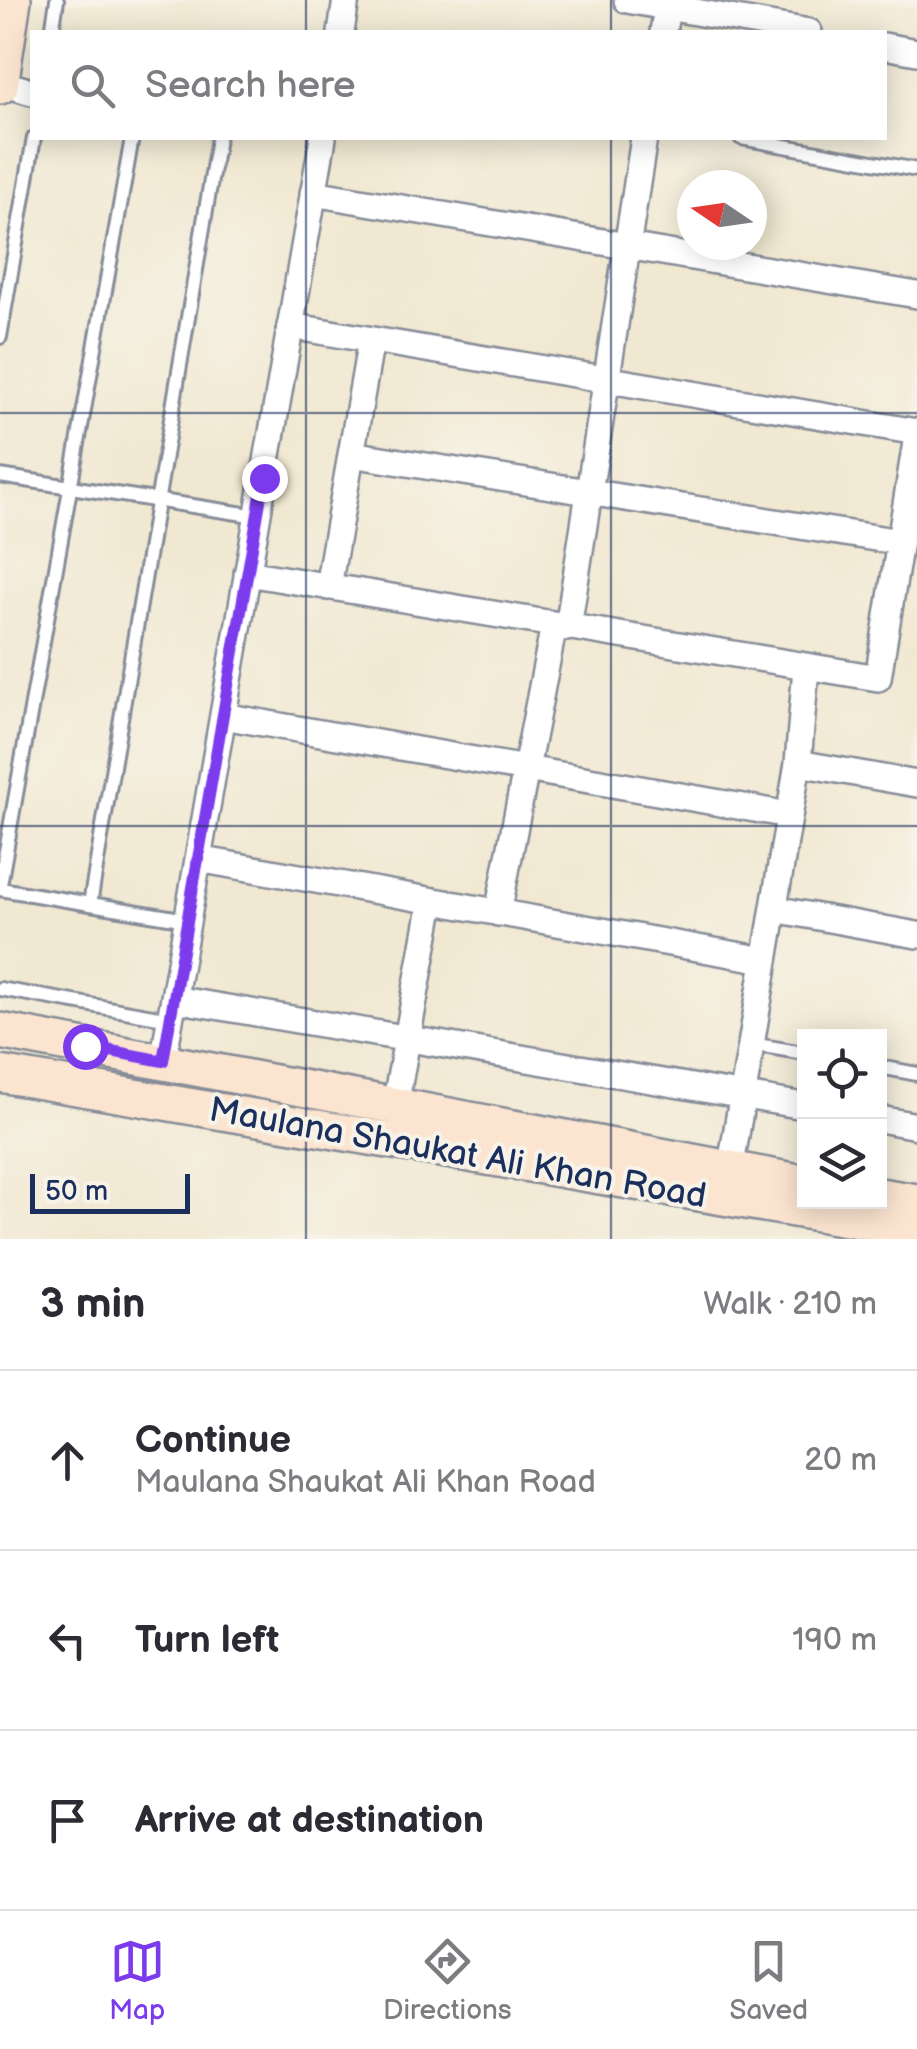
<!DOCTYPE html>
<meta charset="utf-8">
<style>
body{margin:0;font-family:"Balsamiq Sans",sans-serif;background:#f7f7f7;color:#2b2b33}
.controls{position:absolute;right:30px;bottom:30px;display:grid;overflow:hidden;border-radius:0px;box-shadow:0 5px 25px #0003}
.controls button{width:90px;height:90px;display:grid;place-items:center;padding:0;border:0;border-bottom:2px solid #e1e1e2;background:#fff;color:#2b2b33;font:50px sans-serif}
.compass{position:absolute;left:677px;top:170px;width:90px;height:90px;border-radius:50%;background:#fff;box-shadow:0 5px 25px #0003;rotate:283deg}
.scale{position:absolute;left:30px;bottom:25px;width:160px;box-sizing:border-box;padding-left:10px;border:5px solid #1b2f5e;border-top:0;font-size:28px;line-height:35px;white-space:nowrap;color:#1b2f5e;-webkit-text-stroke:8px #f7f3e8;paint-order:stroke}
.stop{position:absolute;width:30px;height:30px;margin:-22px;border:8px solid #7c3aed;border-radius:50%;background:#fff}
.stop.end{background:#7c3aed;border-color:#fff;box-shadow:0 2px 10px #0008}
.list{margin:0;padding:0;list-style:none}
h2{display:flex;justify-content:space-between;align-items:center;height:130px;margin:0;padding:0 40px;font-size:42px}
h2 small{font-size:32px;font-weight:400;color:#7c7c81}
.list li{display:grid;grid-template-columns:65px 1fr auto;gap:30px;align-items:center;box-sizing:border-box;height:180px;padding:0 40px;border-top:2px solid #e1e1e2}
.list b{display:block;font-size:38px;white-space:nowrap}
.list p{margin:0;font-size:32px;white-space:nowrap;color:#7c7c81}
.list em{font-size:32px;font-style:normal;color:#7c7c81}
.icon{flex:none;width:55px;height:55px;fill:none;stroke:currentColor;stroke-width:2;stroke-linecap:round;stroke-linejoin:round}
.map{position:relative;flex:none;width:917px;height:1239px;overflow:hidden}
.search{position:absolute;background:#fff;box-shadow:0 5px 25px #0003;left:30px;right:30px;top:30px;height:110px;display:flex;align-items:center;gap:25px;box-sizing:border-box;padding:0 35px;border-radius:0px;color:#7c7c81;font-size:38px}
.sheet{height:670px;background:#fff}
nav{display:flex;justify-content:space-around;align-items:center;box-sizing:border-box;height:140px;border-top:2px solid #e1e1e2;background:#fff;font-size:28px;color:#7c7c81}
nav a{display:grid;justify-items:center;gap:5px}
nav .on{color:#7c3aed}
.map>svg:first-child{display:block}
</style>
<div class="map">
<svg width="917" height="1239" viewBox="0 0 917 1239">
<rect width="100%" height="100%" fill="#f7f3e8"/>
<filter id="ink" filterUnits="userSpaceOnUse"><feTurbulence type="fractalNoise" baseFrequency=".01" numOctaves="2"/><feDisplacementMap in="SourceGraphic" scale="20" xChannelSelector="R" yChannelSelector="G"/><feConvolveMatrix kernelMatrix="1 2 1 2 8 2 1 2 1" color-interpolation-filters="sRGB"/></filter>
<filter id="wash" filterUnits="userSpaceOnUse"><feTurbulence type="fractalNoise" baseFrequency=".0048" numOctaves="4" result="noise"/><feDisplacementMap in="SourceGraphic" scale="40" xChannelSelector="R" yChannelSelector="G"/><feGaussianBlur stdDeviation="2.25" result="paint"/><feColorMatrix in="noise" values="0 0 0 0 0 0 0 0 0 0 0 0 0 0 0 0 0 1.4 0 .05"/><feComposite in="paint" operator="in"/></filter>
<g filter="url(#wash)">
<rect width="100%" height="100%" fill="#f1e8d1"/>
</g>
<g filter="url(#ink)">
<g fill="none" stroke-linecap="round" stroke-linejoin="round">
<defs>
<path id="service" d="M52,32L57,0
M741,138L917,170
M0,337L34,138
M0,476L257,516
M0,885L132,138
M0,889L187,920
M90,904L218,138
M0,989L170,1019
M751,1044L804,1053
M880,1067L917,1074"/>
<path id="minor" d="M627,0L809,32
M341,32L346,0
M663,32L667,7
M884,46L917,52
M0,83L32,92
M313,193L917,295
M290,326L917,432
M351,454L900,542
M247,573L878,678L917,436
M328,587L371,340
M568,628L644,138
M223,716L789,815
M798,763L917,784
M198,859L765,960
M774,909L917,935
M498,913L554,625
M174,999L804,1106
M163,1061L323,138
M395,1106L432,901
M880,1119L917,1126
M730,1171L798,763L806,668"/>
<path id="secondary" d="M0,86L13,0
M0,1031L804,1183
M0,1074L917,1230
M880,1196L917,1202"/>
</defs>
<use href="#service" stroke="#868c98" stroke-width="18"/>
<use href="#minor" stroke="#868c98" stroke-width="30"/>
<use href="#secondary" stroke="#868c98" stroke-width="40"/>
<use href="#service" stroke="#fff" stroke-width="12"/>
<use href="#minor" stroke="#fff" stroke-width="25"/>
<use href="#secondary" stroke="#fce5d0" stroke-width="35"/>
</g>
</g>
<g fill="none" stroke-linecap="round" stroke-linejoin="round" filter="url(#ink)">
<path stroke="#7c3aed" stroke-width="12" d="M85,1046L163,1061L264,478"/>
</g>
<path fill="none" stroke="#1b2f5e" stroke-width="2.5" stroke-opacity="0.55" d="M306,0V32M611,0V32M306,138V1239M611,138V1239M0,413H917M0,826H917"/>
<g text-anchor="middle" stroke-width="8" stroke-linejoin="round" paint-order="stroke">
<g font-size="35" fill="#1b2f5e" stroke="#f7f3e8">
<text transform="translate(458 1152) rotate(10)" y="12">Maulana Shaukat Ali Khan Road</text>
</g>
</g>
</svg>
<div class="controls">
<button><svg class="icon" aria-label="locate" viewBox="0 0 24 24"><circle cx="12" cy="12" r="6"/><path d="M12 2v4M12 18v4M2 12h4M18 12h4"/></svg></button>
<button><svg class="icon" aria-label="layers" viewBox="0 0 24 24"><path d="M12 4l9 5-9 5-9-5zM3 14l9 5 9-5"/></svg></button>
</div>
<svg class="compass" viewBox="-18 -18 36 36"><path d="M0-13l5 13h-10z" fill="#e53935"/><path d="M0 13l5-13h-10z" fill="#7c7c81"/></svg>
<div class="scale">50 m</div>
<div class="stop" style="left:85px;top:1046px"></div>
<div class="stop end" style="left:264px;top:478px"></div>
<div class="search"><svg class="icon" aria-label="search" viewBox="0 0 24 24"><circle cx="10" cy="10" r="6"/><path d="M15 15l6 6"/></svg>Search here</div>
</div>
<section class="sheet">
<h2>3 min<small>Walk · 210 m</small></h2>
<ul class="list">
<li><svg class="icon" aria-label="ahead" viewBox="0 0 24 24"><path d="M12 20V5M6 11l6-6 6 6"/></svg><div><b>Continue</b><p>Maulana Shaukat Ali Khan Road</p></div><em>20 m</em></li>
<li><svg class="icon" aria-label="left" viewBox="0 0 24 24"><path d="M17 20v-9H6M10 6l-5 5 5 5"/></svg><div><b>Turn left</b></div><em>190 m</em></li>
<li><svg class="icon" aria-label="arrive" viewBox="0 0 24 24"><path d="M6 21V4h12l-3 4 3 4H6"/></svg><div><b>Arrive at destination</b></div></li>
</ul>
</section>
<nav>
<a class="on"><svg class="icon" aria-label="map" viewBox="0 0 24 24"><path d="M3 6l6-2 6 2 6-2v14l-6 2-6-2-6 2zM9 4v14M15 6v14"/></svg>Map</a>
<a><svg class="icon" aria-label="directions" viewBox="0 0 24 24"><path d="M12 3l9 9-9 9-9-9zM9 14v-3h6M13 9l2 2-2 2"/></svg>Directions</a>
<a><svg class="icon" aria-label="saved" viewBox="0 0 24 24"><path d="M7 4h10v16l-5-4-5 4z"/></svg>Saved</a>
</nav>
